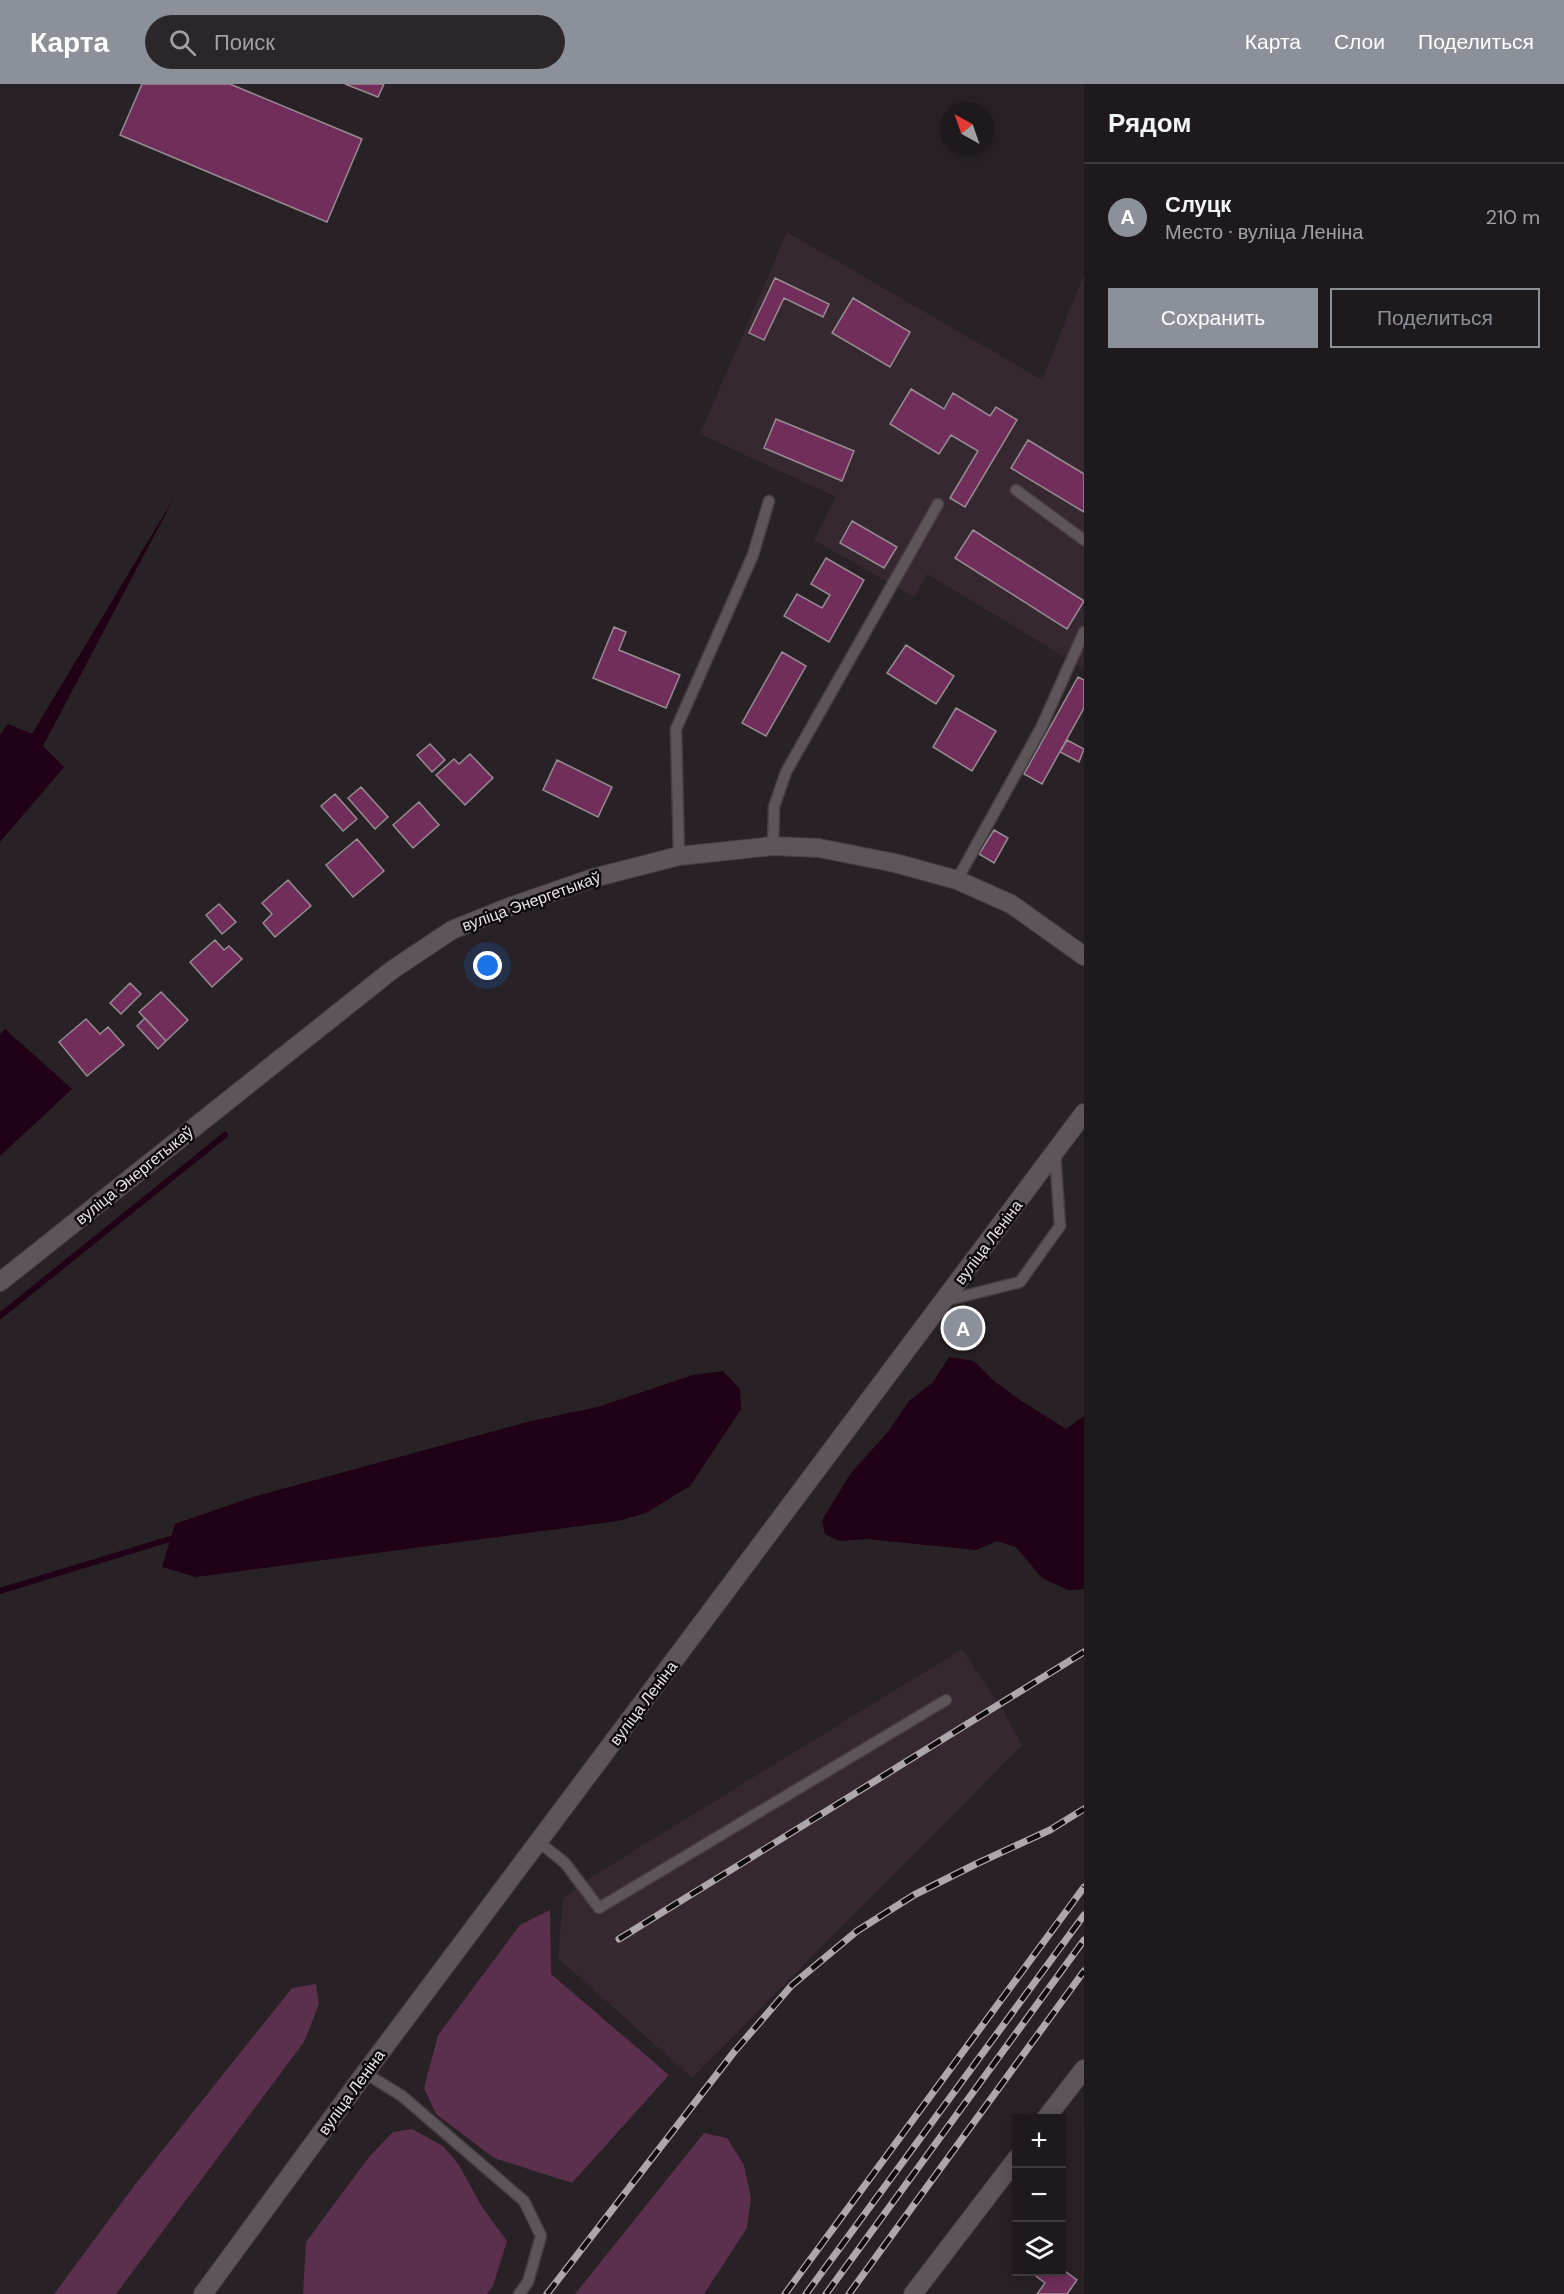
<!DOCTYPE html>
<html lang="ru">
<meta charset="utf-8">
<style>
body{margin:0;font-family:"DM Sans",sans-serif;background:#2b2629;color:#f1f3f6}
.controls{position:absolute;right:18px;bottom:18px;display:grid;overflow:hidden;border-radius:0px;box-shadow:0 3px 15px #0003}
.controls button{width:54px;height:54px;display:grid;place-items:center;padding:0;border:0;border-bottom:2px solid #3c383b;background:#1e191c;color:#f1f3f6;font:30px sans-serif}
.compass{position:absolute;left:940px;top:18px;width:54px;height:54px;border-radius:50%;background:#1e191c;box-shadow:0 3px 15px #0003;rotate:320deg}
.you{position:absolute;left:488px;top:882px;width:21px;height:21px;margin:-15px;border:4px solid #fff;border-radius:50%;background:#1a73e8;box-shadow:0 0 0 9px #1a73e833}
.badge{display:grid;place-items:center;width:39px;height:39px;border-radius:50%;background:#8c9099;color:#fff;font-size:20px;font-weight:700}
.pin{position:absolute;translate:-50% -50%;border:3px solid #fff;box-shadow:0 2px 6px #0006}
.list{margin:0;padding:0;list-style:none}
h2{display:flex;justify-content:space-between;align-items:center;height:78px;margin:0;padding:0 24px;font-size:26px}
h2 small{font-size:20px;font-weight:400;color:#a1a0a3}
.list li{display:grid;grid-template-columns:39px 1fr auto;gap:18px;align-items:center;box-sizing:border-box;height:108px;padding:0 24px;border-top:2px solid #3c383b}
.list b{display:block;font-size:22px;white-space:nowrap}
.list p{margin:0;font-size:20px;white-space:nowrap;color:#a1a0a3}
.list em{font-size:20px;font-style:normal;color:#a1a0a3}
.actions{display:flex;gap:12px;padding:18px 24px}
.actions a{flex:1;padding:14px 0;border:2px solid #8c9099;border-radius:0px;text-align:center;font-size:21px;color:#8c9099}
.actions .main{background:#8c9099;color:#fff}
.icon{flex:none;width:33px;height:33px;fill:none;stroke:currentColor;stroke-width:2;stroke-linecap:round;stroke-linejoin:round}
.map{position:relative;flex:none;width:1084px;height:2210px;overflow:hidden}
header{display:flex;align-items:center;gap:36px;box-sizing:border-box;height:84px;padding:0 30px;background:#8c9099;color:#fff}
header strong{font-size:28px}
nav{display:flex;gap:33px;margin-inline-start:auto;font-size:21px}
.search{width:420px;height:54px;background:#2b2629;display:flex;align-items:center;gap:15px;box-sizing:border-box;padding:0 21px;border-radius:33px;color:#a1a0a3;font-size:22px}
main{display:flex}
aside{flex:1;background:#1e191c}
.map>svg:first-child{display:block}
</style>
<header>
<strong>Карта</strong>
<div class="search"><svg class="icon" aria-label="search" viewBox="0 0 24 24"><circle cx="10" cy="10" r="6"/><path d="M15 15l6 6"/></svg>Поиск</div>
<nav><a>Карта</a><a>Слои</a><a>Поделиться</a></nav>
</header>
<main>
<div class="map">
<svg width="1084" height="2210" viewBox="0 0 1084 2210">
<rect width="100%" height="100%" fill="#282125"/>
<path fill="#362830" d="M787,148L1042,296L1084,190V585L927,490L914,513L814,456L836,413L700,350Z
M962,1565L999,1620L1022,1661L692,1994L558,1874L563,1814L593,1792Z"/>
<path fill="#5b304c" d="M550,1826L551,1890L669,1991L572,2099L494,2074L436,2030L424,2004L438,1951L520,1841Z
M316,1900L319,1920L304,1958L116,2210H54L134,2102L292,1904Z
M412,2045L443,2062L459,2081L482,2123L507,2157L493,2202L487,2210H303L306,2158L369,2073L393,2048Z
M704,2049L727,2054L744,2081L751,2114L747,2144L704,2210H575Z"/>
<path fill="#200116" d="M174,414L43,662L64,683L0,758V651L8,640L32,650Z
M5,945L72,1005L0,1072V950Z
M949,1273L974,1277L994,1297L1023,1318L1066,1345L1084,1332V1505L1068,1506L1042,1494L1016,1463L997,1457L976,1466L867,1455L840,1457L825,1450L822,1436L851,1389L888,1348L909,1317L933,1298Z
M723,1287L740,1305L741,1325L690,1402L646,1429L618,1437L196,1493L162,1483L175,1440L253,1413L527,1338L598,1323L693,1291Z"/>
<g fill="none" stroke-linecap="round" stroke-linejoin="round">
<path stroke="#200116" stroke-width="6" d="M0,1232L225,1051
M0,1507L170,1455"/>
</g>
<path fill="#712e5b" stroke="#968c92" stroke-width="1.5" d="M142,0H230L362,55L327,138L120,51Z
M345,0H384L378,13Z
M775,194L829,220L823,233L784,214L764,256L749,249Z
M853,214L910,248L890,283L832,249Z
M911,305L944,325L953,309L990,332L996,323L1017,336L965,423L950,414L978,367L951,351L939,370L890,340Z
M776,335L854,367L842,397L764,364Z
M1028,356L1084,390V428L1011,384Z
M852,437L897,463L884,484L840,459Z
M973,446L1084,517L1067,545L955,474Z
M826,474L864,496L829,558L784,532L797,510L822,524L830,511L811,500Z
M614,543L626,548L619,566L680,591L666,624L593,594Z
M906,561L954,592L936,620L887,589Z
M782,568L806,582L766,652L742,639Z
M1078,593L1084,596V624L1042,700L1024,690Z
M956,624L996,647L972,687L933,663Z
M1067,656L1084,665L1079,678L1060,668Z
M430,660L445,676L432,688L417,671Z
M470,670L493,694L465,721L436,691L454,675L459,680Z
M557,676L612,703L598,733L543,706Z
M361,703L388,733L375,745L348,714Z
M335,710L357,735L343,747L321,722Z
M419,718L439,741L413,764L393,741Z
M994,746L1008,754L994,779L979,770Z
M357,755L384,787L353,813L326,781Z
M288,796L311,822L275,853L263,839L272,830L262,819Z
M219,820L236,838L222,850L206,831Z
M215,856L224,866L229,862L242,875L212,903L190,878Z
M130,899L141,910L121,930L110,919Z
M161,908L188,936L166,957L139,928Z
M145,934L166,957L158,965L137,942Z
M86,935L100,950L108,943L124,961L87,992L59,958Z
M1062,2185L1077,2196L1067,2210H1037L1045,2199L1033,2190L1035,2188H1062Z"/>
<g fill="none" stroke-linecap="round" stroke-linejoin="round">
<defs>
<path id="lane" d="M1016,406L1084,456
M773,762L774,723L786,688L938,420
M679,772L676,645L753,471L769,417
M957,796L1041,644L1084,548
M944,1217L1020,1198L1060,1142L1055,1069
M539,1758L565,1779L599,1824L946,1616
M365,1989L402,2012L524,2117L541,2152L528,2198L519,2210"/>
<path id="street" d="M1046,2034L1084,1985
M913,2210L1017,2074"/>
<path id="secondary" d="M0,1198L392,886L452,846L509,823L593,794L679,772L773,762L819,764L895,779L957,796L1011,820L1084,872
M203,2210L365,1989L1084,1029"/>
</defs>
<use href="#lane" stroke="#453e42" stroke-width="13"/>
<use href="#street" stroke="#453e42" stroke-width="20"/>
<use href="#secondary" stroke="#453e42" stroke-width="20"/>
<use href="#lane" stroke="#5e555a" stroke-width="10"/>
<use href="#street" stroke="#5e555a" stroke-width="18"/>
<use href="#secondary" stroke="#5e555a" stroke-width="18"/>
<defs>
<path id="rail" d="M619,1855L1084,1568
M547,2210L734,1968L792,1901L857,1847L914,1811L976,1780L1050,1746L1084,1725
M785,2210L1084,1803
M806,2210L1084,1831
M826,2210L1084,1856
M849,2210L1084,1887"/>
</defs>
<use href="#rail" stroke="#ada7ab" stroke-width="7"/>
<use href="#rail" stroke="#0f0b0d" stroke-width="4.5" stroke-dasharray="14" stroke-linecap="butt"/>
</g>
<g text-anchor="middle" stroke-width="5" stroke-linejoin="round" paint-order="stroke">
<g font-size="16" fill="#e8e3e6" stroke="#0f0b0d">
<text transform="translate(531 817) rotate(-20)" y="6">вуліца Энергетыкаў</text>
<text transform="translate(134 1091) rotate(-39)" y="6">вуліца Энергетыкаў</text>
<text transform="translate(988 1158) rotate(-53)" y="6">вуліца Леніна</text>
<text transform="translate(643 1619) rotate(-53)" y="6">вуліца Леніна</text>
<text transform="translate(351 2008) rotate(-54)" y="6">вуліца Леніна</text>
</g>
</g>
</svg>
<div class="controls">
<button>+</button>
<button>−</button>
<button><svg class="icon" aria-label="layers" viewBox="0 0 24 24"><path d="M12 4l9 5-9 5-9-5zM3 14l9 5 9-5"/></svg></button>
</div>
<svg class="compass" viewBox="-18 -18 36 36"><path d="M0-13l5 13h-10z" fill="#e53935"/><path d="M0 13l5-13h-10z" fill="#a1a0a3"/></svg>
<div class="you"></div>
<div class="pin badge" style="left:963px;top:1244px">A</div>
</div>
<aside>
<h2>Рядом<small></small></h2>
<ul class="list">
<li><span class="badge">A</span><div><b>Слуцк</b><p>Место · вуліца Леніна</p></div><em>210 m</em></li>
</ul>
<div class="actions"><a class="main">Сохранить</a><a>Поделиться</a></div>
</aside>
</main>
